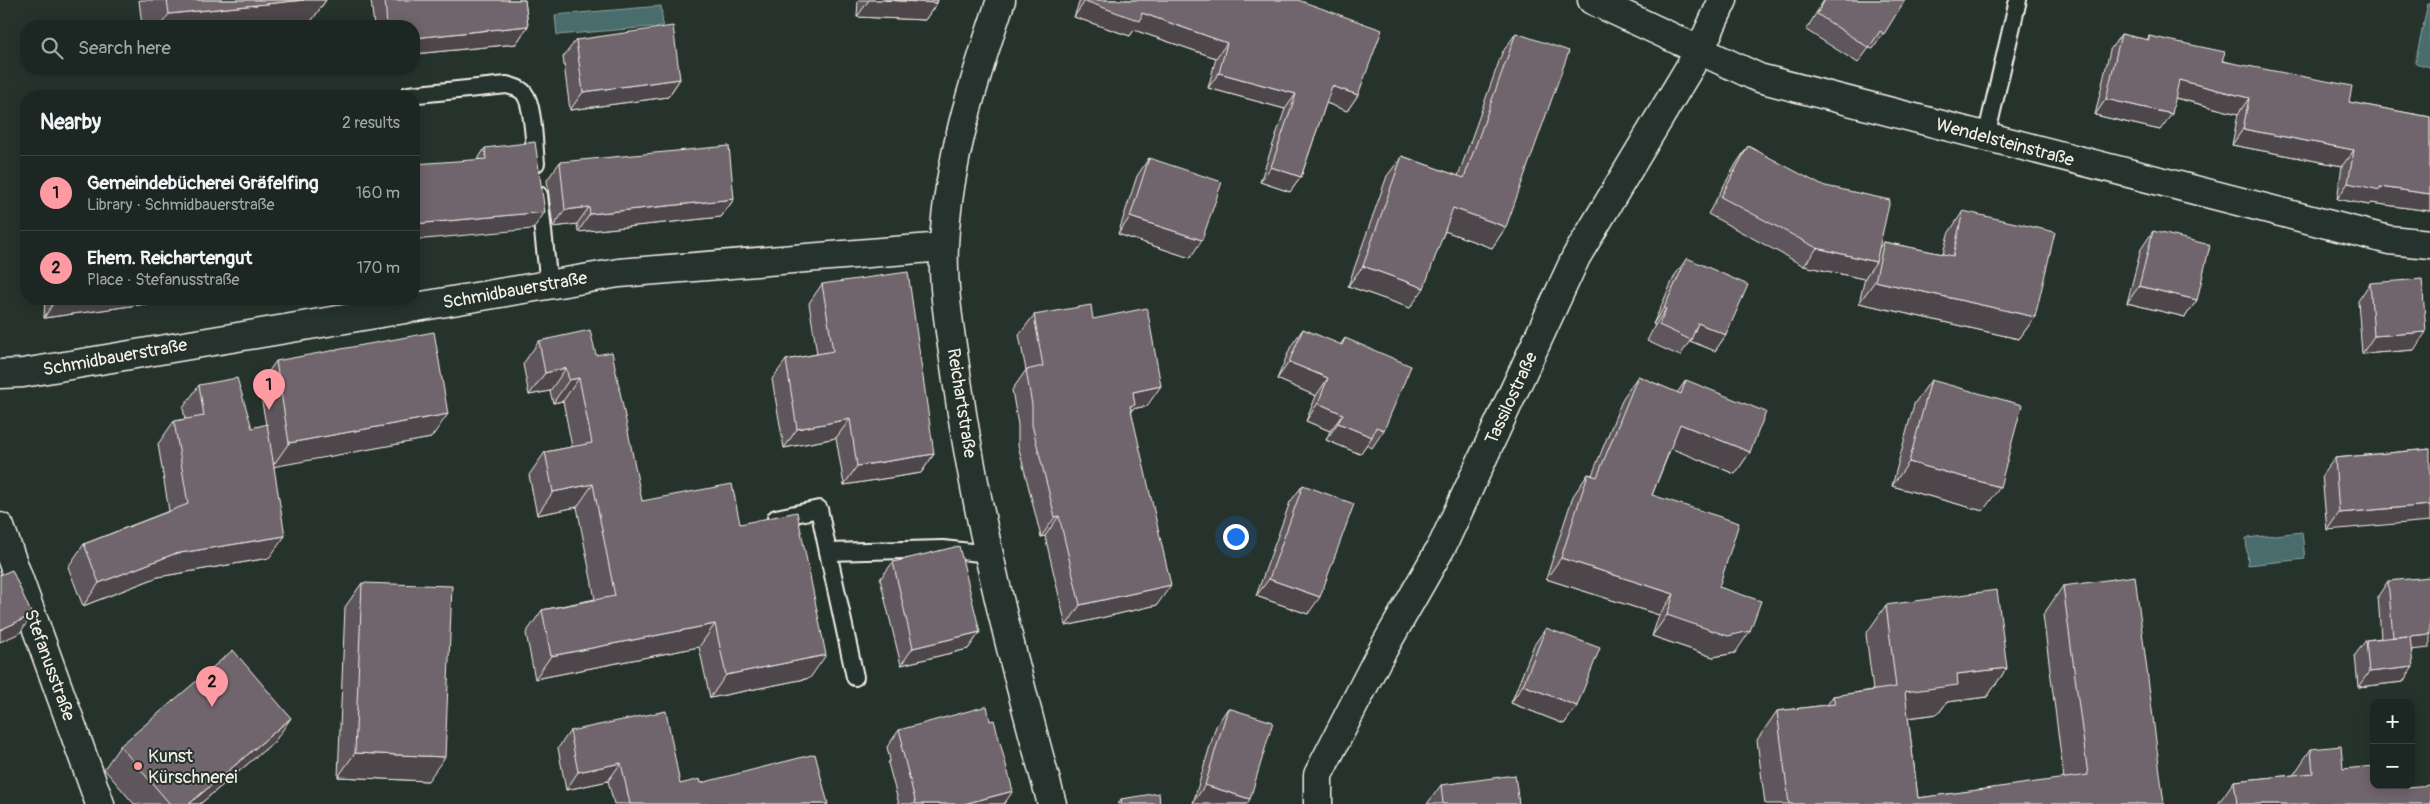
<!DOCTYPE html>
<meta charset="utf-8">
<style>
body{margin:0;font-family:Pangolin,sans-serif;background:#29322f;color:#f1f3f6}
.controls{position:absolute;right:15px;bottom:15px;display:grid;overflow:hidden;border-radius:10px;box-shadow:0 2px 12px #0003}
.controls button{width:45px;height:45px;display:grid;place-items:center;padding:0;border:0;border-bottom:1px solid #3a4340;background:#1c2622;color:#f1f3f6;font:25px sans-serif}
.you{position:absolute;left:1235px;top:536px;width:18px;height:18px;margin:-12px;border:4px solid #fff;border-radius:50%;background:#1a73e8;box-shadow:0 0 0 8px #1a73e833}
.badge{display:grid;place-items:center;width:32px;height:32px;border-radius:50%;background:#ff9aa2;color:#111;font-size:16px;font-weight:700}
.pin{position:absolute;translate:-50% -41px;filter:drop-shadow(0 1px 2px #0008)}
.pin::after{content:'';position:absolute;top:26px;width:18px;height:15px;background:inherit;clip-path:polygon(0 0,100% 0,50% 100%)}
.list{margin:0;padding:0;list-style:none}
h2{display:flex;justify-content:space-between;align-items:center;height:65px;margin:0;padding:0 20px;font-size:21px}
h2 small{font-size:16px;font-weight:400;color:#a0a5a5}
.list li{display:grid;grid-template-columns:32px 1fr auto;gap:15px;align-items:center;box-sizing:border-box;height:75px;padding:0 20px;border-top:1px solid #3a4340}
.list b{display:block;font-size:19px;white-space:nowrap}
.list p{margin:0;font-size:16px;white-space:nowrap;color:#a0a5a5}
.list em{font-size:16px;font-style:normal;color:#a0a5a5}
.icon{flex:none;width:28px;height:28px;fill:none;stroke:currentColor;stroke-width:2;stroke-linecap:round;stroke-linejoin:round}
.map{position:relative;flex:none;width:2430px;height:804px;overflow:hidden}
.search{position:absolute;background:#1c2622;box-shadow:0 2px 12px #0003;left:20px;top:20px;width:400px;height:55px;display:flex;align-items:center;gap:12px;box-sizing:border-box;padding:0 18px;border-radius:20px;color:#a0a5a5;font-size:19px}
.panel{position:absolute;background:#1c2622;box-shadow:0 2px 12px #0003;left:20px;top:90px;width:400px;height:215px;border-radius:20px}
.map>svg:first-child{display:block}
</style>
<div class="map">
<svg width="2430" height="804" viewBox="0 0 2430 804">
<rect width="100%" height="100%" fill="#26332d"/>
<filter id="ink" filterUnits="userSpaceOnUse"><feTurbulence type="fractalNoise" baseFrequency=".02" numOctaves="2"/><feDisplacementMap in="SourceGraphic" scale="10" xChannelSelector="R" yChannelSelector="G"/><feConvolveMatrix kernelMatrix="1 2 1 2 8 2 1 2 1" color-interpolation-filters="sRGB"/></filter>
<g filter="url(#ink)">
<path fill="#486d6c" stroke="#8da29e" d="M2428,4H2430V67L2415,63Z
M661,6L663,26L557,35L555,15Z
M2302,532L2305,559L2248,565L2246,538Z"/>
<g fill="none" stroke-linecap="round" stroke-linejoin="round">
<defs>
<path id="lane" d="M408,95L507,85C513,87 520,88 524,93C534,105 534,147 536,163
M1986,137L2018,0
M539,195L549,285
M776,518L819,509L828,552
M855,677L828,552L943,549L989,554"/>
<path id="street" d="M1001,0C974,80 948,160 944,245C942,290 951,336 957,380C977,523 1014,665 1052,804
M1592,0L1759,78L2389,240L2430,244
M0,374L23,373L619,273L944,247
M0,527L100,804
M1318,804V775L1377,660L1443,544L1576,257L1700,50L1723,0"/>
</defs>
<use href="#lane" stroke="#f4f1e8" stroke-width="20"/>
<use href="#street" stroke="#f4f1e8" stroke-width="31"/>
<use href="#lane" stroke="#26332d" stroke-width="16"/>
<use href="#street" stroke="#26332d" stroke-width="28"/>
</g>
<path fill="#5f575d" stroke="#f4f1e8" d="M139,0H326L308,26H142Z
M371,0H525L528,26L516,44L414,54V26H374Z
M858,0H938L937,3L925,20L857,17Z
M1080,0H1298L1358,95L1347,111L1326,103L1301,177L1290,192L1260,182L1285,109L1208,88L1216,58L1134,30L1130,36L1074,17Z
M1824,0H1905L1873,49L1869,48L1858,63L1806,30Z
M1516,33L1506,227L1492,248L1445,231L1410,308L1348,286L1387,176L1402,156L1458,176L1502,53Z
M2121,34L2147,40L2149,36L2349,102L2430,117V211L2371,203L2369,205L2337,199L2342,166L2232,145L2238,114L2175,98L2160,130L2095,115L2110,50Z
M576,40L680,79L668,97L570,110L563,57Z
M1748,146L1879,248L1884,242L1943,254L1948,234L1963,211L2035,317L2019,339L1859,303L1865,278L1864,279L1804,266L1708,214L1736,164Z
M485,148L533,229L478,159Z
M1149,158L1190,258L1118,234L1137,176Z
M560,162L734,199L721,217L578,232L577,224L553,227L547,180Z
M2153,231L2197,300L2185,317L2127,303L2141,249Z
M1687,258L1726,335L1715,351L1690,341L1680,356L1647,341L1655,325L1653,324L1675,275Z
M2370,283L2414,350L2362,354L2358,301Z
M822,284L934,454L921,473L844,485L836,438L784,448L772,379L786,360L817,354L809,303Z
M45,299H182L44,318Z
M1034,315L1093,319L1147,406L1132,409L1131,411L1157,605L1066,626L1045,536L1041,537L1018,445V425L1012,390L1026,370L1019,335Z
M1303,329L1340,345L1345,338L1384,430L1372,448L1366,445L1360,454L1326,440L1330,431L1306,421L1316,396L1277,379L1291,346Z
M539,341L596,355L642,501L740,524L810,678L710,698L699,647L535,679L526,633L542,610L595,599L577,507L537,515L529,475L545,452L572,447L563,401L553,403L550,391L529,395L523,364Z
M276,361L431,438L274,466L269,558L158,577L83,606L68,567L84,544L169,511L158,444L174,421L185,419L183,408L199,385L252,428L266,425L259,385Z
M1638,376L1677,393L1686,380L1750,452L1735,474L1671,448L1652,495L1719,587L1735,653L1713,657L1652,636L1659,615L1546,579L1573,496L1588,474L1592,475L1623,398Z
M1931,380L1983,511L1892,486L1914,404Z
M2430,449L2327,530L2322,475L2335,458Z
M1303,485L1308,614L1256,596L1290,502Z
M893,562L980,632L968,649L901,665L880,579Z
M2388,581L2412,650L2403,682L2358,687L2355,655L2366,640L2381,638L2378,596Z
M362,583L428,781L338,777L345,607Z
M2063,586L2164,804H1765L1757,740L1777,711L1827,705L1833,696L1873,690L1866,634L1886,605L2007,668L1987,697L1947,702L1938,714L1908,718L1918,798L2064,779L2043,615Z
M1546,628L1577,706L1564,724L1511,703L1534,645Z
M1228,708L1247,804H1196L1193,803L1216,726Z
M899,730L1004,804H899L888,763L890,760L887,747Z
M570,731L680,784L701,783L828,804H614L608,781L566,790L558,748Z
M275,741L200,804H134L104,769L120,746Z
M2311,749L2343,769L2396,788L2430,804H2218L2234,781L2294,775V774Z
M1441,785L1519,804H1427Z
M1121,799L1160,804H1118Z"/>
<path fill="#4e474c" stroke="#f4f1e8" d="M304,0H326L308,26H160L169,14Z
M869,0H885L937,3L925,20L857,17Z
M1085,1L1142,13L1227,43L1216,58L1134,30L1130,36L1074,17Z
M528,26L516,44L414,54V38Z
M1219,73L1296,94L1285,109L1208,88Z
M680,79L668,97L570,110L583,92Z
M2179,80L2249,98L2238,114L2168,96Z
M1332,86L1358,95L1347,111L1321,101Z
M2106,99L2172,114L2160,130L2095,115Z
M2243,129L2354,150L2342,166L2232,145Z
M1271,167L1301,177L1290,192L1260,182Z
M2348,183L2380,187L2430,194V211L2371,203L2369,205L2337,199Z
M734,199L721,217L578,232L590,214Z
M589,207L577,224L553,227L565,210Z
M1453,208L1506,227L1492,248L1439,229Z
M545,212L533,229L414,240V224Z
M1130,217L1202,240L1190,258L1118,234Z
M1817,248L1876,262L1864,279L1804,266Z
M1363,266L1424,288L1410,308L1348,286Z
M1875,281L2035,317L2019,339L1859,303Z
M2139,286L2197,300L2185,317L2127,303Z
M78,299H182L44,318L54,302Z
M1664,308L1666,309L1655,325L1653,324Z
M1698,323L1726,335L1715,351L1690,341Z
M2426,332L2414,350L2362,354L2374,336Z
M1289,362L1328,378L1316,396L1277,379Z
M566,368L550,391L529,395L545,373Z
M579,378L563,401L553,403L569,380Z
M1161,386L1147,406L1132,409L1121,425L1133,392Z
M1318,403L1343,414L1330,431L1306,421Z
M448,414L431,438L272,467L289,443Z
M850,419L836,438L784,448L797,429Z
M1338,423L1372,437L1360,454L1326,440Z
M1680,424L1750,452L1735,474L1665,446Z
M934,454L921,473L844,485L857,466Z
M1909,462L2000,487L1983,511L1892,486Z
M593,484L577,507L537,515L553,492Z
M2430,505V521L2327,530L2339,513Z
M1059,516L1045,536L1041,537L1055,517Z
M285,536L269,558L158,577L83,606L99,583L174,554Z
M1561,558L1674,594L1659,615L1546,579Z
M1269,579L1320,597L1308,614L1256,596Z
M1171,585L1157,605L1066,626L1080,605Z
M32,615L20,633L0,642V630Z
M1667,615L1750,631L1735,653L1713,657L1652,636Z
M715,624L699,647L535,679L551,656Z
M980,632L968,649L901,665L913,648Z
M2430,634V648L2400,651L2410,636Z
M826,655L810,678L710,698L726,675Z
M2413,667L2403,682L2358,687L2369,672Z
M2007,668L1987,697L1947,702L1938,714L1884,721L1905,692L1957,674Z
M1523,685L1577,706L1564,724L1511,703Z
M291,718L275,741L200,804H189Z
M355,753L445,757L428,781L338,777Z
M621,763L608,781L566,790L578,772Z
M1205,785L1250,799L1247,804H1196L1193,803Z
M1013,791L1004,804H964Z"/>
<path fill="#6f656c" stroke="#f4f1e8" d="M167,0H304L169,14Z
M385,0H525L528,26L414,38V26H387Z
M885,0H938L937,3Z
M1085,0H1298L1382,30L1358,95L1332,86L1301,177L1271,167L1296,94L1219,73L1227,43L1142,13L1140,21L1085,1Z
M1825,0H1905L1884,34L1880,31L1869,48L1817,14Z
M673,26L680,79L583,92L576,40Z
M1516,33L1569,51L1506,227L1453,208L1424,288L1363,266L1402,156L1464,178Z
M2121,34L2149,40V36L2225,52L2222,61L2352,86L2349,102L2430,117V194L2380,187V190L2348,183L2354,150L2243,129L2249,98L2179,80L2172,114L2106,99Z
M535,142L545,212L414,224V164L486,159L485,148Z
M729,146L734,199L590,214L589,207L565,210L560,162Z
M1748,146L1821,185L1890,200L1876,262L1817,248L1721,197Z
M1149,158L1222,182L1202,240L1130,217Z
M1963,211L2055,232L2035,317L1875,281L1884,242L1953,256Z
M2153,231L2210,245L2197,300L2139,286Z
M1687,258L1748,285L1726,335L1698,323L1691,340L1659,325L1666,309L1664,308Z
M908,272L934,454L857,466L850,419L797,429L786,360L833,351L822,284Z
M2422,279L2426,332L2374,336L2370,283Z
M55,299H78L54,302Z
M1091,305L1093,319L1147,308L1161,386L1133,392L1135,405L1130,406L1171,585L1080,605L1059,516L1055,517L1032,425V405L1026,370L1043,366L1034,315Z
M1303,329L1342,345L1345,338L1411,366L1384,430L1376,427L1372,437L1338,423L1343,414L1318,403L1328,378L1289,362Z
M590,330L596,355L612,352L642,501L732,484L740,524L797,512L826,655L726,675L715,624L551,656L542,610L615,596L593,484L553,492L545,452L592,443L579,378L569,380L566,368L545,373L539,341Z
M434,332L448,414L289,443L276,361Z
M1638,376L1681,394L1686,380L1766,412L1750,452L1680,424L1652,495L1739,523L1719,587L1761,601L1750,631L1728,636L1667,615L1674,594L1561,558L1588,474L1597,477Z
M237,378L252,428L267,424L285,536L174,554L99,583L84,544L188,504L174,421L204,416L199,385Z
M1931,380L2022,405L2000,487L1909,462Z
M2430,449V505L2339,513L2335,458Z
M1303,485L1354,504L1320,597L1269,579Z
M959,546L980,632L913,648L893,562Z
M12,570L32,615L0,630V574V575Z
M2135,576L2164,804H1789L1777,711L1835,704L1833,696L1896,687L1886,605L1997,590L2007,668L1957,674L1958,685L1905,692L1918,798L2088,775L2063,586Z
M2430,577V634L2410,636L2413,667L2369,672L2366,640L2408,636L2393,637L2388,581Z
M362,583L452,586L445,757L355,753Z
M1546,628L1600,648L1577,706L1523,685Z
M233,650L291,718L189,804H170L120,746Z
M987,706L990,721L994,720L1013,791L964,804H916L901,745L903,744L899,730Z
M1228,708L1273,722L1250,799L1205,785Z
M666,711L680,784L700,779L701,783L815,754L828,804H765V803L762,804H630L621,763L578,772L570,731Z
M2341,746L2343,769L2374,766V785H2396V788L2430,785V804H2237L2234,781L2313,773L2311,749Z
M1515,775L1519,804H1443L1441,785Z
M1159,793L1160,804H1122L1121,799Z"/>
</g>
<circle fill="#ff9aa2" stroke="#26332d" stroke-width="2" cx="138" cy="766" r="5"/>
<g text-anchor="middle" stroke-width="4" stroke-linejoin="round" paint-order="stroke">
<g font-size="18" fill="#f4f1e8" stroke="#26332d">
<text transform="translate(2005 142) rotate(15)" y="6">Wendelsteinstraße</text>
<text transform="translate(515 290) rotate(-10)" y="6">Schmidbauerstraße</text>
<text transform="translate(115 357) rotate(-10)" y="6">Schmidbauerstraße</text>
<text transform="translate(1511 398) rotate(-65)" y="6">Tassilostraße</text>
<text transform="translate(962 403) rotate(81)" y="6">Reichartstraße</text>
<text transform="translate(50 665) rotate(70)" y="6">Stefanusstraße</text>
</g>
<g font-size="18" fill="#f4f1e8" stroke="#26332d" text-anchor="start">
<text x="148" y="762">Kunst<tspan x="148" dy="21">Kürschnerei</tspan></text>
</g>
</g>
</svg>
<div class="controls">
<button>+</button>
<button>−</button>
</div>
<div class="you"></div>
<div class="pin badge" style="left:269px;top:410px">1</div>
<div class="pin badge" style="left:212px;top:707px">2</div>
<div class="search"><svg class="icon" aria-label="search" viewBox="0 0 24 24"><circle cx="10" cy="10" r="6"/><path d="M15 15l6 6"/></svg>Search here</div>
<section class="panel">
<h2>Nearby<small>2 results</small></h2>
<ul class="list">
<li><span class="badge">1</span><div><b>Gemeindebücherei Gräfelfing</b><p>Library · Schmidbauerstraße</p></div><em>160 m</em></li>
<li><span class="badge">2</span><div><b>Ehem. Reichartengut</b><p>Place · Stefanusstraße</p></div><em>170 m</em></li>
</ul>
</section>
</div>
